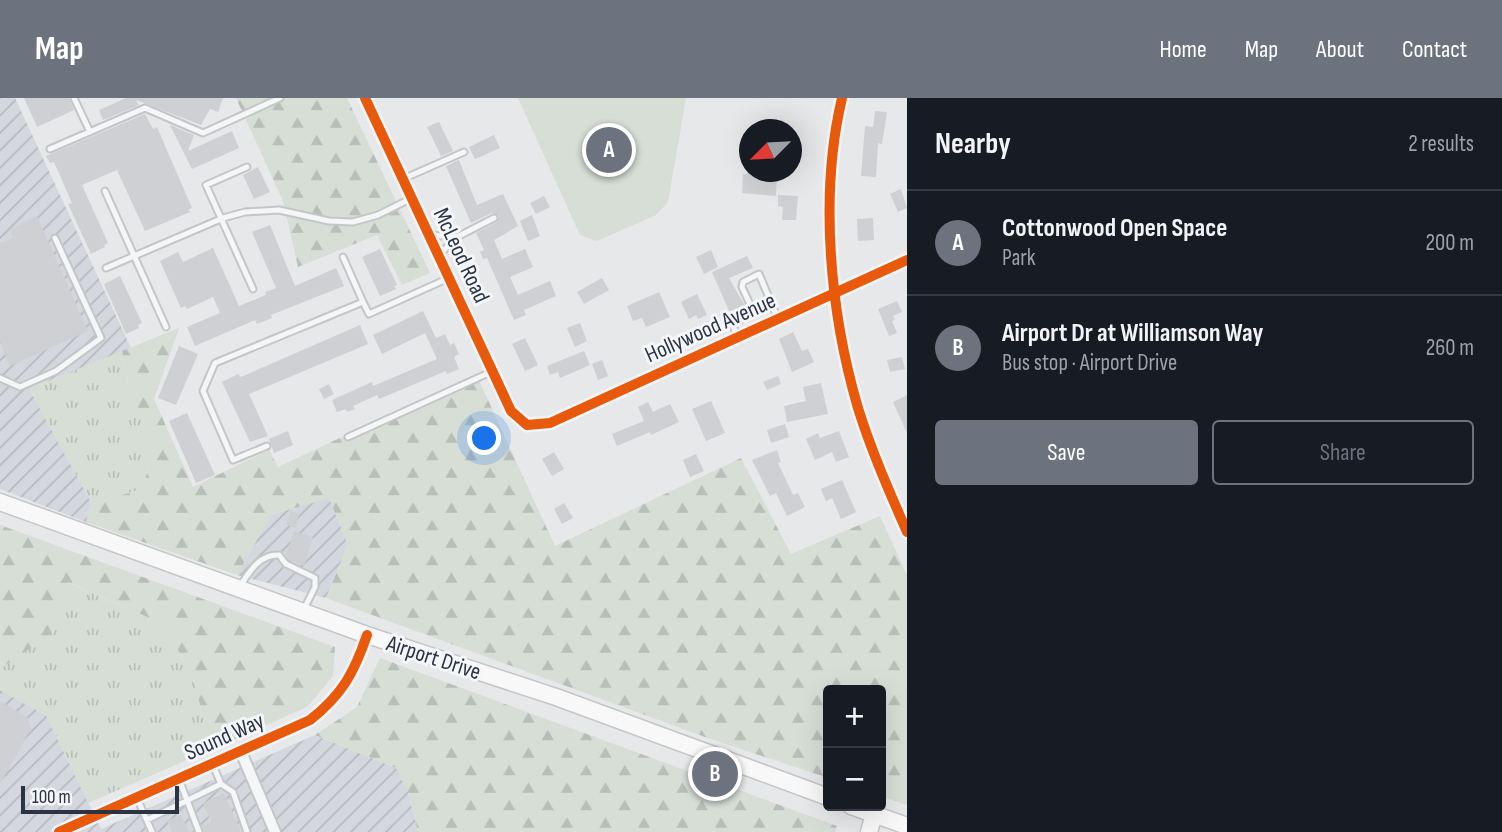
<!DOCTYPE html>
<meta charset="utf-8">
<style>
body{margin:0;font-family:"Sofia Sans Condensed",sans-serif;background:#242831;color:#f1f3f6}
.controls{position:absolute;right:21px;bottom:21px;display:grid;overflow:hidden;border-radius:7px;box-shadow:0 7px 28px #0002}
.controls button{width:63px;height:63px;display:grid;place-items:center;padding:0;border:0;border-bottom:2px solid #363941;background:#171b24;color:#f1f3f6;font:35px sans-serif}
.compass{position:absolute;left:739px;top:21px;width:63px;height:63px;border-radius:50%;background:#171b24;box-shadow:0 7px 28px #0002;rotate:246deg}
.scale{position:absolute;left:21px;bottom:18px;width:158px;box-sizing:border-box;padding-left:7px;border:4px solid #2b3445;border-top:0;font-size:19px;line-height:24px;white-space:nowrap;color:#2b3445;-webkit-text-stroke:5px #f4f6f9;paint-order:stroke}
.you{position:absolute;left:485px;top:341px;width:24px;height:24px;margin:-18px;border:5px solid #fff;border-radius:50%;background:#1a73e8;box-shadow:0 0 0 10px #1a73e833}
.badge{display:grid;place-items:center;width:46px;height:46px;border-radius:50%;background:#6c737f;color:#fff;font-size:23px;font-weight:700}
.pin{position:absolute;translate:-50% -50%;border:4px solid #fff;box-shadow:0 2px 7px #0006}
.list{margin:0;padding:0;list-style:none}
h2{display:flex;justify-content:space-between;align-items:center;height:91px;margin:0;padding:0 28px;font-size:30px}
h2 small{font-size:23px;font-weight:400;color:#9ea1a6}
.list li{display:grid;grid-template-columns:46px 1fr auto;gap:21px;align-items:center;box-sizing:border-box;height:105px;padding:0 28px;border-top:2px solid #363941}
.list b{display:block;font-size:26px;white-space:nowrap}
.list p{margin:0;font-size:23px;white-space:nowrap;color:#9ea1a6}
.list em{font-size:23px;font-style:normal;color:#9ea1a6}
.actions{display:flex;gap:14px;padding:21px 28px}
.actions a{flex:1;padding:16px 0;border:2px solid #6c737f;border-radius:7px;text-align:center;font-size:24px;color:#6c737f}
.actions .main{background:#6c737f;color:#fff}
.map{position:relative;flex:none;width:907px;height:734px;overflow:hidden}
header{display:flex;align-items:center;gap:42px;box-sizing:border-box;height:98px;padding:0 35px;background:#6c737f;color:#fff}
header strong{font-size:33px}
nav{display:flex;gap:38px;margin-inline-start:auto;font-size:24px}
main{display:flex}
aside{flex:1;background:#171b24}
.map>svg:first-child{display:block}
</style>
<header>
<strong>Map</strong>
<nav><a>Home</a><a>Map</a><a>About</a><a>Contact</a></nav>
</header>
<main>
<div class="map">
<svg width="907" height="734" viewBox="0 0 907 734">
<defs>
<pattern id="industrial-furrows" width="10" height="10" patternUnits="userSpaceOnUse" patternTransform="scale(1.75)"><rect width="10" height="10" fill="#d4d7dd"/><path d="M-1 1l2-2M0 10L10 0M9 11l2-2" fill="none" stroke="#b6b9bf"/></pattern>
<pattern id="grass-tufts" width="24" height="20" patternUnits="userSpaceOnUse" patternTransform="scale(1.75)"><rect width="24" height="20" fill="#d6ded6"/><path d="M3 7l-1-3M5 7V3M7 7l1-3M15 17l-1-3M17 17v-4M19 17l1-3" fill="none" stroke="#b8bfb9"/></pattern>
<pattern id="forest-firs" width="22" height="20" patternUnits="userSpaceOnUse" patternTransform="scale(1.75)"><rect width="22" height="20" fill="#d6ded6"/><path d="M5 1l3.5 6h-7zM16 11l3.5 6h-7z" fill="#b8bfb9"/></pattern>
</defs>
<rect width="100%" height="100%" fill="#e6e8ea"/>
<path fill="url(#industrial-furrows)" d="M0,0H15L131,250L31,290L32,296L92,406L86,424L0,391Z
M329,399L348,447L326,500L237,477L271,417Z
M0,592L46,617L101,731L315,637L396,670L408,694L418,734H0Z"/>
<path fill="url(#grass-tufts)" d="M122,253L128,286L154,352L142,391L92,406L32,296L31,290Z
M67,484L165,527L195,585L210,652L88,705L46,617L0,592V571L54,534Z"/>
<path fill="url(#forest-firs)" d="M236,0H347L430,175L402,187L377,137L298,169L283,103Z
M179,230L154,301L193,389L269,352L278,369L476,276L555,448L741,360L791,456L880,418L907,477V707L881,698V592H828V680L705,639L326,500L348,447L329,400L271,417L237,477L86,424L92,406L142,391L154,352L128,286L122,253Z
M0,427L335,549L333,578L307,609L210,652L195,585L165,527L68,484L54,534L0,571Z
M380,560L837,728L835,734H418L408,694L396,670L315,637L357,609Z"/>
<path fill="#d6ded6" d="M518,0H686L668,104L656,117L597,143L580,137Z"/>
<path fill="#ced0d3" d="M24,0H69L74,12L37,29Z
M126,0H223L218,14L210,11L201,27L136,2L139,7L103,22L99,12Z
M875,13L887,14L882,46L878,45L876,79L861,78L865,28L873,29Z
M145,16L153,31L157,29L192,110L188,112L190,114L145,133L117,72L82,87L108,145L104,147L105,149L91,156L68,106L72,105L54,64L50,65L46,58Z
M439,24L453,53L441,58L427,29Z
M170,27L194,37L188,53L232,33L239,50L192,71Z
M494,37L500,50L475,61L469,49Z
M459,62L477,107L503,96L518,128L494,142L502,161L525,151L533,169L510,179L518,197L550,183L556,198L524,212L526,217L514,222L487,160L483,161L480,154L484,152L476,135L497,124L499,118L492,115L471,125L446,68Z
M258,69L270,94L254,101L243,77Z
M747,74H777L776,98L742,95L743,76H747Z
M901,91L907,110L898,114L890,96Z
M778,97L798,98L796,122H782L783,109L778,108Z
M544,98L550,109L536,116L530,105Z
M532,117L540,138L528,143L520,123Z
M37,118L88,233L10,268L0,244V145L13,140L10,131Z
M873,120L874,142L858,143L857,121Z
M270,127L295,188L336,170L344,188L271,217L272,220L257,226L255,222L195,248L187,229L220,215L213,199L187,211L185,208L181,210L160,163L178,154L183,164L213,150L239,208L266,197L265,194L276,190L252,134Z
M380,151L397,187L394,188L396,191L380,198L362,159Z
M711,152L718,169L704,176L696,159Z
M747,158L753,170L729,180L745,208L730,215L712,174Z
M120,178L142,225L138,227L139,230L126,236L104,186Z
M602,180L609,192L584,206L577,194Z
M659,194L670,219L646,229L642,220L633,223L627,208Z
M697,196L707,217L698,221L696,217L689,221L681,204Z
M897,203L902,214L893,218L895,222L892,223L897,235L889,238L878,211Z
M423,213L436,240L445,236L450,247L454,245L459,256L454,259L459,271L447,276L446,273L379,301L377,297L353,308L355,311L347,314L346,311L337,314L332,302L372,284L373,288L437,261L425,235L382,256L373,237Z
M580,225L587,243L575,249L567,230Z
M360,227L368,246L249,296L268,338L250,344L222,284L238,276L241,279Z
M793,234L802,253L808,251L814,264L792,274L779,241Z
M525,240L538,267L525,273L512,246Z
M179,248L198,256L176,307L158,300Z
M584,253L590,267L560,280L558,274L550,277L547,268Z
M902,259L905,271L890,274L887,262Z
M602,262L608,278L598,282L592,266Z
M778,278L781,286L767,292L763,284Z
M821,285L828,316L787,324L784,308L806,303L803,289Z
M329,286L334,296L324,301L319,291Z
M907,297V335L893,304Z
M711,303L725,335L706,343L692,311Z
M648,304L653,314L670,306L679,324L651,337L650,334L617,348L612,336L644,323L638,309Z
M187,315L215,377L196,385L169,323Z
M785,326L789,339L771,345L767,332Z
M288,333L293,347L274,355L269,341Z
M839,333L849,359L836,364L832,354L815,362L806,341L818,335L820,340Z
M777,352L781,364L778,365L793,397L798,395L805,409L787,418L776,395L770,398L752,362Z
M554,354L564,371L552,378L542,361Z
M696,356L704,373L690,379L683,362Z
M842,382L856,414L841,421L832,400L826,403L821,391Z
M564,405L573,420L562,426L554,411Z
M290,413L299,416L296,430L286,427Z
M294,433L313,439L304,468L289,462L286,457Z
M0,603L28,620L31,631L0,686Z
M224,695L241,734H204L202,728L211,724L203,705Z
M181,717L189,734L193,732V734H172L167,723Z"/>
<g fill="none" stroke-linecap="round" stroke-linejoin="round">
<defs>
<path id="lane" d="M74,0L90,34
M50,51L145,10L203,35L280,0
M247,69L206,87L253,191
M403,81L464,54
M105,93L166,229
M429,137L457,139L439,157
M457,139L494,120
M343,159L363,204
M106,170L223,120L245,114L279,112L329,123L353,124L378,117L412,100
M754,215L742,189L743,184L759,176L778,221
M738,239L732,226L772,207
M0,280L20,289L56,273L101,240L55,140
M348,339L493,273
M267,348L233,362L203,293L215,265L363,204L369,216L449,180
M240,488C250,473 260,456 279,457L286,466L315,480V489L304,511
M213,667L221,686L233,694L247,734
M179,681L199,734
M137,700L152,734
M147,722L221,686"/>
<path id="street" d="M365,0L511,313L527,327L550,325L907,162
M842,0C819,97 830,215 858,310C871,352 889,393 907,434
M241,654L275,734
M59,734L310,622C342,597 354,575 367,537"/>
<path id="secondary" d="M0,404L367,537L556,599L828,699
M851,708L907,728
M869,734L874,716"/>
</defs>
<use href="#lane" stroke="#c4c6c8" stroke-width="9"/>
<use href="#street" stroke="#c4c6c8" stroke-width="14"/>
<use href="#secondary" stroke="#c4c6c8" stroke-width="19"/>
<use href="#lane" stroke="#f5f6f7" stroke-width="5"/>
<use href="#street" stroke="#f5f6f7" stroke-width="10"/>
<use href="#secondary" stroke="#f8f8f8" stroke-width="16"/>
<defs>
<path id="cycleway" d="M365,0L511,313L527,327L550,325L907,162
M842,0C819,97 830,215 858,310C871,352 889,393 907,434
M59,734L310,622C342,597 354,575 367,537"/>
</defs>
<use href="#cycleway" stroke="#f4f6f9" stroke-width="15"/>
<use href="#cycleway" stroke="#e8590c" stroke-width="10"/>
</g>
<g text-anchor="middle" stroke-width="6" stroke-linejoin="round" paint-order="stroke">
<g font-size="23" fill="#2b3445" stroke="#f4f6f9">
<text transform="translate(462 157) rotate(65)" y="8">McLeod Road</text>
<text transform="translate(710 229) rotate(-24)" y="8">Hollywood Avenue</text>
<text transform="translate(434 559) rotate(18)" y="8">Airport Drive</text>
<text transform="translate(224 638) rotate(-24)" y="8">Sound Way</text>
</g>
</g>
</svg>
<div class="controls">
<button>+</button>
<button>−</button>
</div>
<svg class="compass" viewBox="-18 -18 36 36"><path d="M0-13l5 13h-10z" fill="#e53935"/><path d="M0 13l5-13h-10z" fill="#9ea1a6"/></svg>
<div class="scale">100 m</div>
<div class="you"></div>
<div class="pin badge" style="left:609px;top:52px">A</div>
<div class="pin badge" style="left:715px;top:676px">B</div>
</div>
<aside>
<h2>Nearby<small>2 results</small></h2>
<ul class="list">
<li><span class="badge">A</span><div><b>Cottonwood Open Space</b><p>Park</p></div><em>200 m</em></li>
<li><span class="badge">B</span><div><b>Airport Dr at Williamson Way</b><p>Bus stop · Airport Drive</p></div><em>260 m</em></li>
</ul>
<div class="actions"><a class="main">Save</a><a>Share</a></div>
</aside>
</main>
